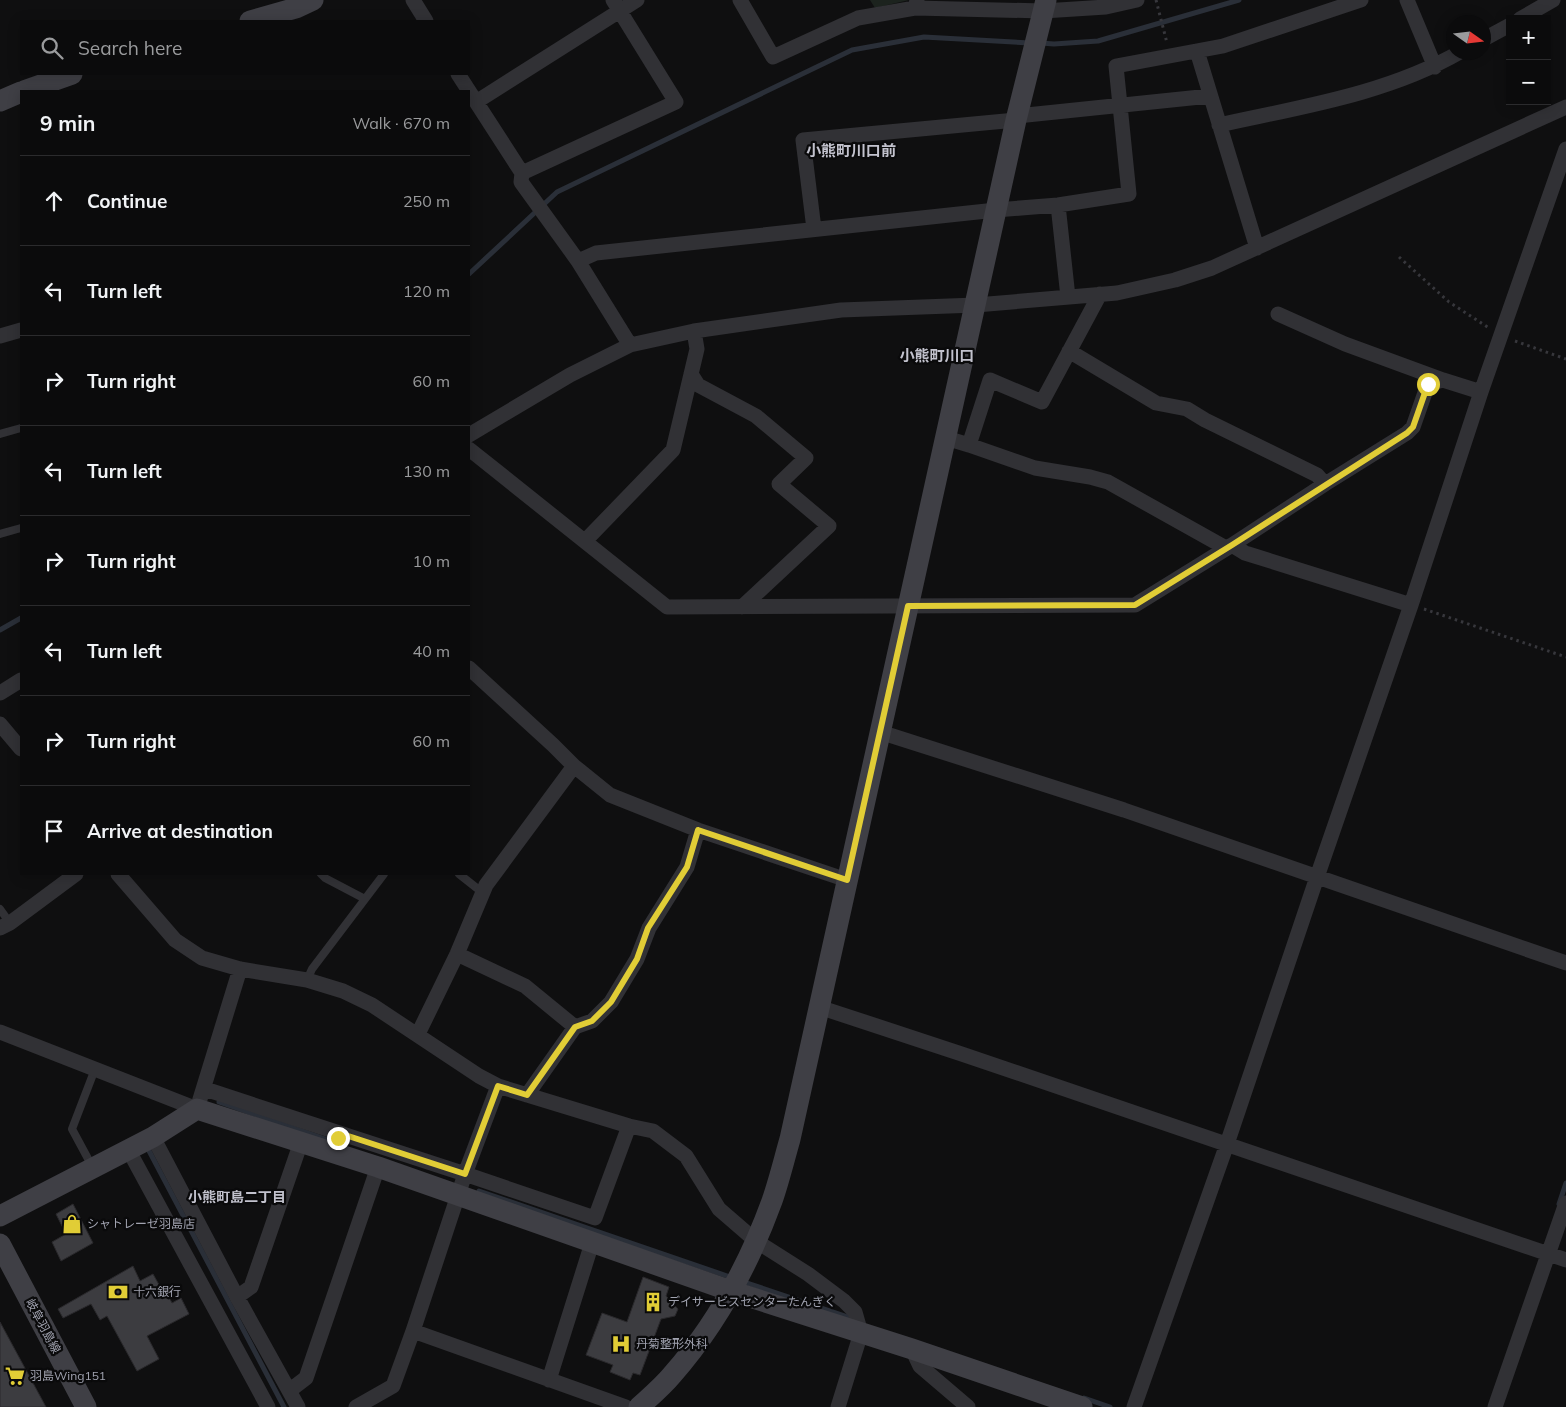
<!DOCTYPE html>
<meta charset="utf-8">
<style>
body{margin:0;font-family:Mulish,"Noto Sans JP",sans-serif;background:#141415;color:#f1f3f6}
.controls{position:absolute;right:15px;top:15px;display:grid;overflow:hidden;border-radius:0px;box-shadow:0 2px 12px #0003}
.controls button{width:45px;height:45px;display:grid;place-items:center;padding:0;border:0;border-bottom:1px solid #2b2b2d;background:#0b0b0c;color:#f1f3f6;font:25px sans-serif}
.compass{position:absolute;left:1446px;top:15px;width:45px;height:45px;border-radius:50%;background:#0b0b0c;box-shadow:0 2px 12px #0003;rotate:104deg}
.stop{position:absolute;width:15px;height:15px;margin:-11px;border:4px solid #e1cd36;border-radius:50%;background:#fff}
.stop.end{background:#e1cd36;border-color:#fff;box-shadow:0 1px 5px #0008}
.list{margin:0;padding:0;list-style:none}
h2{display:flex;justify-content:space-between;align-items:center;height:65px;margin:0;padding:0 20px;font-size:21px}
h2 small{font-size:16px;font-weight:400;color:#9a9b9d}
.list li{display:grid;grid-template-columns:32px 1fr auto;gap:15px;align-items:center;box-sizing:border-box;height:90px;padding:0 20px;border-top:1px solid #2b2b2d}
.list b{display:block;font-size:19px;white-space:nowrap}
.list em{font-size:16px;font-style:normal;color:#9a9b9d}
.icon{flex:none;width:28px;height:28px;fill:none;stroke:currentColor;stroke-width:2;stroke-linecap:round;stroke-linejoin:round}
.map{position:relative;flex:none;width:1566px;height:1407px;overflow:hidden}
.search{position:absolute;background:#0b0b0c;box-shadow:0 2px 12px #0003;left:20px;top:20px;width:450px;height:55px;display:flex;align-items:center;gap:12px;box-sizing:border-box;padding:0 18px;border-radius:0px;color:#9a9b9d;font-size:19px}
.panel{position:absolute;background:#0b0b0c;box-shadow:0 2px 12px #0003;left:20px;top:90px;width:450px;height:785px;border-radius:0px}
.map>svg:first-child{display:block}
</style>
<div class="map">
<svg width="1566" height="1407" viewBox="0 0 1566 1407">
<rect width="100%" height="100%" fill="#0f0f10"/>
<path fill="#1c231e" d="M870,0H909L875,8Z"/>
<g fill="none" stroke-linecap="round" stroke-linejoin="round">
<path stroke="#2a2f38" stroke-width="5" d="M1041,43L1054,44L1098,41L1239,0
M469,274L557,192L852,50L924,37L1030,43
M0,630L21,618
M219,1102L340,1144
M147,1147L284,1407
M479,1191L733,1278
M1559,1204L1566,1183
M741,1281L854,1319
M1084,1398L1110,1407"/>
</g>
<path fill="#3c3c40" stroke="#2a292c" d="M73,1204L93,1243L61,1261L52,1242L66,1234L56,1214Z
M133,1266L140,1281L153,1274L163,1292L165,1290L172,1303L181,1298L189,1314L147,1336L159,1359L137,1371L107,1316L100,1320L91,1304L63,1318L58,1309Z
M643,1277L669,1287L666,1296L678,1309L675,1316L661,1319L640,1375L633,1373L630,1380L610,1372L613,1365L586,1355L602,1313L627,1322Z
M0,1322L46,1407H0Z"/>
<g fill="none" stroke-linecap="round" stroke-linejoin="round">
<path stroke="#37373c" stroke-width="3" stroke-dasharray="2.5 4" stroke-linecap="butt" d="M1156,0L1167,43
M1399,257L1449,302L1489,328
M1515,341L1566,359
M1424,609L1566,657"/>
<path stroke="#313135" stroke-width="8" d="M0,434L21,428
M0,534L21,528
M321,874L325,878L365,899
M459,874L483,893
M0,909L10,923
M307,980L312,969L384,874
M93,1168L72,1129L95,1069"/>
<path stroke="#313135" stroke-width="15" d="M413,0L426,21
M740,0L773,57L858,18L915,8L917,0
M1407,0L1435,67
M915,8L1043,11L1106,7L1137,0
M1520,19L1553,0
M1484,39L1510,25
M1197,51L1257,248
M458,74L522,173L521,182L578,261L630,345
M476,102L637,0
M1017,116L1210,96
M1219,125C1300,107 1387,94 1460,52
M522,173L676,102L613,0
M1058,205L1068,297
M814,229L803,140L1016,120
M578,261L596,253L996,210L1058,205L1129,194L1116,66L1223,46L1361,0
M1278,314L1345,344L1443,380
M0,336L21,330
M1069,351L1156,403L1187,409L1205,420L1317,475L1325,484
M691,374L698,385L756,416L806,458L779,484L829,526L742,607
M469,435L570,375L630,345L694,331L841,310L976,305L1117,293L1175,280L1212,268L1566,107
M946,438L969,445L990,380L1042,402L1100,294
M969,445L1035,468L1090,477L1108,482L1226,548
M469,449L667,607L1135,605L1232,545L1325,484L1407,433L1413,427L1428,384L1443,380L1481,392
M585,541L673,450L697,349L694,331
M1232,545L1245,553L1411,605
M469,668L553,745L574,766L610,795L698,830L847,880
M0,693L21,680
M0,724L21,749
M880,732L1124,810L1566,963
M118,874L175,940L202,958L240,969L307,980L343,991L372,1005L479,1076L498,1086L629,1126L653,1131L686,1156L719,1209L756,1241L808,1274L844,1301L855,1312L861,1333L838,1407
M0,928L10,923L76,874
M457,954L525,986L575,1027
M819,1007L962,1054L1566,1260
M0,1032L197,1109L240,969
M418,1034L457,954L486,885L574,766
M205,1089L465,1174L595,1218L629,1126
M527,1095L575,1027L592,1021L611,1002L637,959L649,928L687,867L698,830
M153,1137L237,1297L298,1407
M128,1149L268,1407
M237,1297L251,1287L301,1142
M413,1331L626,1407
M912,1349L920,1366L968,1407
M549,1380L592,1243
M289,1391L306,1378L378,1167
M356,1407L393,1386L413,1331L465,1174L498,1086
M1134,1407L1227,1144L1317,877L1411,605L1481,392L1566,149
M1495,1407L1566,1203"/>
<path stroke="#3f3f45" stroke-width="21" d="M250,21L296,8L313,0
M24,91L72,74
M0,101L21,92
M0,1216L153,1137L197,1109L378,1167L731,1291L912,1349L1082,1407
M0,1244L86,1407
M639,1407C650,1397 662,1387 672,1375C716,1325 749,1264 772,1201C779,1181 784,1160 790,1139L1016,120L1046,0"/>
</g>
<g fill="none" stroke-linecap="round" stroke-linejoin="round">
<path stroke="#e1cd36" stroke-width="6" d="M338,1138L339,1133L465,1174L498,1086L527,1095L575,1027L592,1021L611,1002L637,959L648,928L687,867L698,830L847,880L908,606L1135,605L1232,545L1407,433L1413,427L1428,384"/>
</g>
<defs>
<symbol id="shop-bare" viewBox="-9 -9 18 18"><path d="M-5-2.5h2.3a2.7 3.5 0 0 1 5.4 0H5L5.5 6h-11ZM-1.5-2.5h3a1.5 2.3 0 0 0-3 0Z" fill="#e1cd36" stroke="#0a0a0b" stroke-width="2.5" paint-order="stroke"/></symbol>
<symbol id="bank-bare" viewBox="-9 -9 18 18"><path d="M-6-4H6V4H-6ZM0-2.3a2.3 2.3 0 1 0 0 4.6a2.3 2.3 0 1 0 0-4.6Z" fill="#e1cd36" stroke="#0a0a0b" stroke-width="2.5" paint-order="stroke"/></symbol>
<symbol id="building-bare" viewBox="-9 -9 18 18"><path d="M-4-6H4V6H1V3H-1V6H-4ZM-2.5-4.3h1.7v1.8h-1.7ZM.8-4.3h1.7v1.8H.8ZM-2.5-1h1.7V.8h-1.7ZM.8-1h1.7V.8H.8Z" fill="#e1cd36" stroke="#0a0a0b" stroke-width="2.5" paint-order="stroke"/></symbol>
<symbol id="hospital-bare" viewBox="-9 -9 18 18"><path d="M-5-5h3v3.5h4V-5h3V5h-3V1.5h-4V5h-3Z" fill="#e1cd36" stroke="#0a0a0b" stroke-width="2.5" paint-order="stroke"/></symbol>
<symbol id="supermarket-bare" viewBox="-9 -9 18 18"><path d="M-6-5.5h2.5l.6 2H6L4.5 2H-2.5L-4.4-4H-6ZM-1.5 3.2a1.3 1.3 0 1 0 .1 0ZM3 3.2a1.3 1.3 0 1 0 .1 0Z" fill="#e1cd36" stroke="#0a0a0b" stroke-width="2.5" paint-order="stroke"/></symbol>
</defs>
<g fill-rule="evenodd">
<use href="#shop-bare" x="58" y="1210" width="28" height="28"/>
<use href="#bank-bare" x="104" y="1278" width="28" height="28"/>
<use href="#building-bare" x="639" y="1288" width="28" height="28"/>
<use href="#hospital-bare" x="607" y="1330" width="28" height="28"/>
<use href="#supermarket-bare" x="1" y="1362" width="28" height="28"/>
</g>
<g text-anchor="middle" stroke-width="4.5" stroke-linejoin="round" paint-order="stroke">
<g font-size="12" fill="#a1a3b0" stroke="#0a0a0b" text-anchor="start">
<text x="87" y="1228">シャトレーゼ羽島店</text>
<text x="133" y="1296">十六銀行</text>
<text x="668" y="1306">デイサービスセンターたんぎく</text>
<text x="636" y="1348">丹菊整形外科</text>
<text x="30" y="1380">羽島Wing151</text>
</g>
<g font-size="12" fill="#a1a3b0" stroke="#0a0a0b">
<text transform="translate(43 1326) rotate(62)" y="4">岐阜羽島線</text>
</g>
<g font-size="14" font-weight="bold" fill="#c2c2cd" stroke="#0a0a0b">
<text x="237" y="1202">小熊町島二丁目</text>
</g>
<g font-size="15" font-weight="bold" fill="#c2c2cd" stroke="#0a0a0b">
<text x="851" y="156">小熊町川口前</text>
<text x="937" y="361">小熊町川口</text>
</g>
</g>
</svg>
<div class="controls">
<button>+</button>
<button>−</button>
</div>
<svg class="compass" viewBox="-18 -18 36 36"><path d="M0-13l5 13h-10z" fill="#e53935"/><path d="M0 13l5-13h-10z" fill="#9a9b9d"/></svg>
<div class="stop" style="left:1428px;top:384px"></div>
<div class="stop end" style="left:338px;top:1138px"></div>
<div class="search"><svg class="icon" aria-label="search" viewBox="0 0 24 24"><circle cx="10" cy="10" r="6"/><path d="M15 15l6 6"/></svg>Search here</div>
<section class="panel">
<h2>9 min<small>Walk · 670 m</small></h2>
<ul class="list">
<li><svg class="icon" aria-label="ahead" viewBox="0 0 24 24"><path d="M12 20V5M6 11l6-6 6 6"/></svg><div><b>Continue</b></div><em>250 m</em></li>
<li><svg class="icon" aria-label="left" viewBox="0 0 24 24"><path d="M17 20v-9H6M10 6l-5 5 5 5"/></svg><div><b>Turn left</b></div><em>120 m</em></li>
<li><svg class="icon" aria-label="right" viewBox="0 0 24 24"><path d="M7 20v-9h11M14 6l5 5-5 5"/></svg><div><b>Turn right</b></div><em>60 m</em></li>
<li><svg class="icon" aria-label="left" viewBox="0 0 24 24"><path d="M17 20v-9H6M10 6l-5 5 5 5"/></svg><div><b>Turn left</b></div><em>130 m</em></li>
<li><svg class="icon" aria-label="right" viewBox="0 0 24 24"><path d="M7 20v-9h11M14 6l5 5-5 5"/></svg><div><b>Turn right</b></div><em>10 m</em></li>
<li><svg class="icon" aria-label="left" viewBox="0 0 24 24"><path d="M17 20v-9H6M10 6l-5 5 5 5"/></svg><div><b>Turn left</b></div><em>40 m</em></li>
<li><svg class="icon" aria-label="right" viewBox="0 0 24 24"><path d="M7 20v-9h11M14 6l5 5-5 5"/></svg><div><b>Turn right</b></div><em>60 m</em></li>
<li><svg class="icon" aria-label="arrive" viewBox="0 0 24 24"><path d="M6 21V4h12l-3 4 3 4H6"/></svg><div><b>Arrive at destination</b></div></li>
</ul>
</section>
</div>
